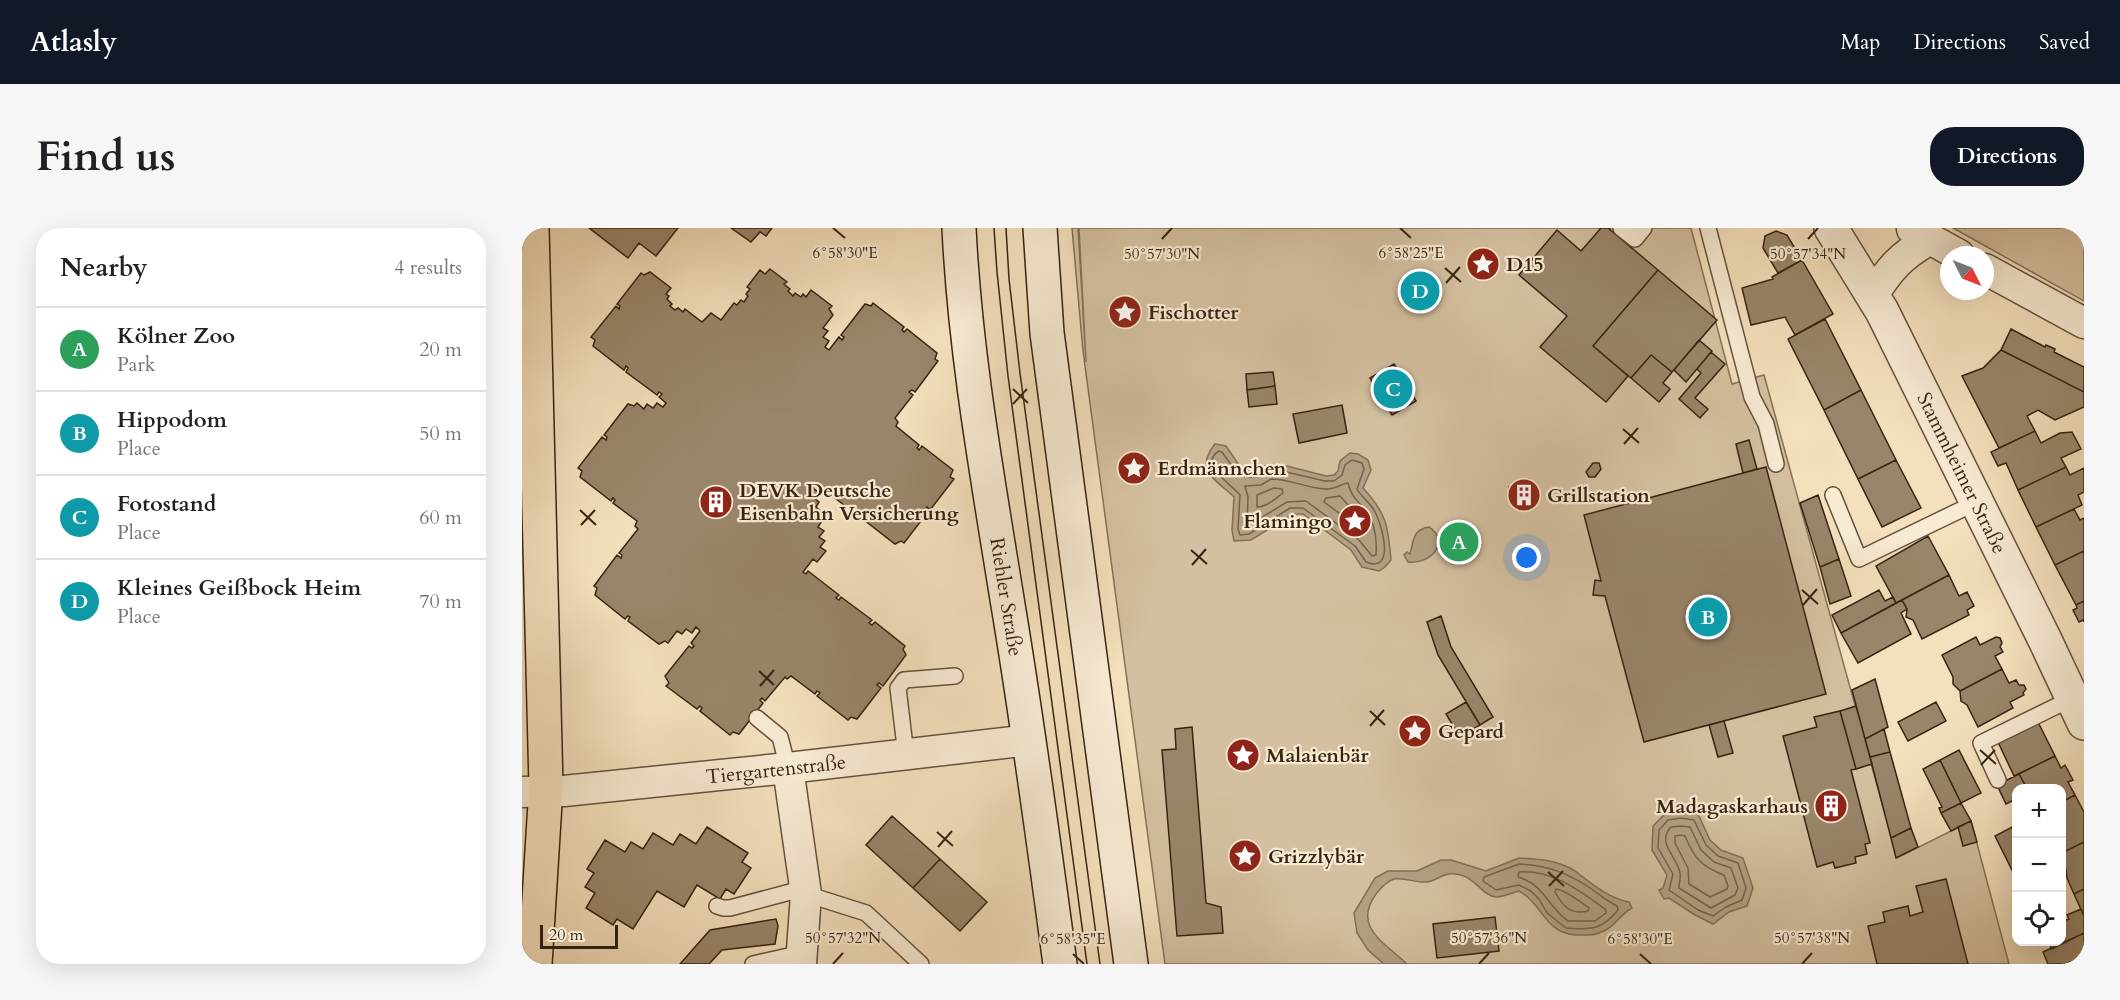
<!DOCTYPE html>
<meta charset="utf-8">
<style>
body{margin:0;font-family:Cardo,serif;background:#f6f6f6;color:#202124}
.controls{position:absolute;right:18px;bottom:18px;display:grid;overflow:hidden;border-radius:12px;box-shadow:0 6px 24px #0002}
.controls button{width:54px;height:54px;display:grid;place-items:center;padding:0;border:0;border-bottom:2px solid #e0e0e0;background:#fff;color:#202124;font:30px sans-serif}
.compass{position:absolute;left:1418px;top:18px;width:54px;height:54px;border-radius:50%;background:#fff;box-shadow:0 6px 24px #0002;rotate:132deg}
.scale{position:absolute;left:18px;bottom:15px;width:78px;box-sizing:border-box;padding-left:6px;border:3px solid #362311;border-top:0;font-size:16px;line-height:21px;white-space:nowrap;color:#362311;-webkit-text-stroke:4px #f8ebd4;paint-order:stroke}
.you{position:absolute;left:1005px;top:330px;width:21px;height:21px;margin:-15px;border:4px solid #fff;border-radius:50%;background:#1a73e8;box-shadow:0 0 0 9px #1a73e833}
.badge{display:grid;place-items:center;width:39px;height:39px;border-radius:50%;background:#111827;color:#fff;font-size:20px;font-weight:700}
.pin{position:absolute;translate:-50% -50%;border:3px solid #fff;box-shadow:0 2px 6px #0006}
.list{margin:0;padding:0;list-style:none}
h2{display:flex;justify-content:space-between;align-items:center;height:78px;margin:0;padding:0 24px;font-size:26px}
h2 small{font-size:20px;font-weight:400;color:#757577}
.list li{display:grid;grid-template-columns:39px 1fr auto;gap:18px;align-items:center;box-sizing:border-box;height:84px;padding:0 24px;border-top:2px solid #e0e0e0}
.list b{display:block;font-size:22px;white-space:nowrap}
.list p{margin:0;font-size:20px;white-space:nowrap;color:#757577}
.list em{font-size:20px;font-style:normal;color:#757577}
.icon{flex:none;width:33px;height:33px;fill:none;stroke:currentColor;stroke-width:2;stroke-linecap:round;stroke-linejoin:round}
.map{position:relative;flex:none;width:1562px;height:736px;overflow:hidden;border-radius:24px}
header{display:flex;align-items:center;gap:36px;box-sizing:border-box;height:84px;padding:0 30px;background:#111827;color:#fff}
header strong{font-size:28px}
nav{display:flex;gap:33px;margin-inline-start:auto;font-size:21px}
.intro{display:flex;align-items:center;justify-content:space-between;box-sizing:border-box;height:144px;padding:0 36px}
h1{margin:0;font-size:42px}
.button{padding:15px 27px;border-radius:24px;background:#111827;color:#fff;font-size:21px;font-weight:700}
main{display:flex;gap:36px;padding:0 36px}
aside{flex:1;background:#fff;border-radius:24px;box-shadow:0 6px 24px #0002}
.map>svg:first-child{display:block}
</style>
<header>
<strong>Atlasly</strong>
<nav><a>Map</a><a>Directions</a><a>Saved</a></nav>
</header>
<div class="intro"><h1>Find us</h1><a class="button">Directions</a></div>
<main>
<aside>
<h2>Nearby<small>4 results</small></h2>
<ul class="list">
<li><span class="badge" style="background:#2e9e5b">A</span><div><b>Kölner Zoo</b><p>Park</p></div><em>20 m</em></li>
<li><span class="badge" style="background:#0f9aa8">B</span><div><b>Hippodom</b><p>Place</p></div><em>50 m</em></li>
<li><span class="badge" style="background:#0f9aa8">C</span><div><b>Fotostand</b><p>Place</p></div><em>60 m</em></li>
<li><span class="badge" style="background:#0f9aa8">D</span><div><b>Kleines Geißbock Heim</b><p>Place</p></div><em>70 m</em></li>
</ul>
</aside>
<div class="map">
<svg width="1562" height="736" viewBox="0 0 1562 736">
<rect width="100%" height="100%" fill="#f4e0bd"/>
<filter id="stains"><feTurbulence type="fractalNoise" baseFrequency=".00333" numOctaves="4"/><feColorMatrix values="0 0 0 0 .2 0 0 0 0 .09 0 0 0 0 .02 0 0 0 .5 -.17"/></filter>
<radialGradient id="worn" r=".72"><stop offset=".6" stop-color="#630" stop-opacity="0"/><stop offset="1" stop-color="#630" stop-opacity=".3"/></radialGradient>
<path fill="#d4c0a0" stroke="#857258" stroke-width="1.5" d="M550,0H556L564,134L557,0H1169L1210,156L1242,147L1375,630L1449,593L1487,736H643L561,123Z
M1431,0H1562V73Z"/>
<path fill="#b3a083" stroke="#816e55" stroke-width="1.5" d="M693,216L704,218L719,240L727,243L732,241L736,244L739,238H765L804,248L812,247L816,243L818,233L828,225L836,226L846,232L849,242L841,260C865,286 866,298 869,332L863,339L857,343L840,339L829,322L781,286H771L729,312L712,313L710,302L712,269C693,251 672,242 693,216Z
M907,299C930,314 908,337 886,334L882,327L885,324L888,326C892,312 890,302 907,299Z
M1159,584L1176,586L1188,612L1199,622L1221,630L1231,660L1225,678L1207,684L1191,696L1173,687L1147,670L1142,671L1137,662L1141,660L1145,647L1130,622L1131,598L1143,586Z
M997,630C1015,631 1036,632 1053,643C1069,655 1086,670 1107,674L1110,680C1097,687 1092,701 1077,705C1070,708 1061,707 1054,707C1022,705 1021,676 997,663C990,665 981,669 974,669C961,668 953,650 939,647C919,642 918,653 904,654C894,655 882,649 872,651C865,653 858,661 854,666C830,699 863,715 885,736H862L846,722L835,705L832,685L853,650L866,643H895L919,632H929L964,643Z"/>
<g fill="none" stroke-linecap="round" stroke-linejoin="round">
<path stroke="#74624a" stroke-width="1.5" d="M697,223L700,224L715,245L727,249H737L746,244H764L803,253H812L820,247L823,237L830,232L840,235L842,241L835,261C840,270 849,275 853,284C860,297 874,346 844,334L833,318L781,280H768L727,306L718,307L716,301L718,267C709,256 676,236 697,223Z
M749,251C768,251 785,260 803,261C812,262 819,256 826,255C830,271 835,271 844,283C853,295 855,313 854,327L850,328L837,312L784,273L765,274L729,296L725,295L726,269L723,258L739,257Z
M752,260L760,261L761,265C754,270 745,279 735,279V267Z
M818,268L836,288L841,296L839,299H836L802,274L804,270Z
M1159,590L1172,592L1184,617L1196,628L1216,635L1224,660L1220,672L1204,679L1191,688L1176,682L1147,662L1151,646L1136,620L1137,602L1146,592Z
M1159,598L1168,599L1179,622L1192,634L1209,640L1216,660L1213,667L1189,680L1157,660C1157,655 1159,650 1158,645C1155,628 1134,615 1149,599Z
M1159,607L1163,608C1172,630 1180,639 1202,647L1206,658L1205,661L1188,669L1167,656L1166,640L1153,615V608Z
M997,636C1026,637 1048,646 1071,662C1079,668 1086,674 1095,678L1096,682C1080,702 1069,702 1044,700L1025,685L1017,671L1009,663L997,657L974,662L961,653L962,649Z
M997,644C1032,642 1056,662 1083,681L1084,685L1073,693H1046C1025,678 1023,657 996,649Z
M1034,661C1042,662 1059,674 1067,680L1066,683C1049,687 1041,679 1033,664Z"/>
</g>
<path fill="#99856a" stroke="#362311" stroke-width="1.5" d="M67,0H156L134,28L117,15L106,30Z
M209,0H250L244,8L238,4L229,14Z
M1079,0H1086L1136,42L1071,118L1106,148L1084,174L1018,119L1045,88L997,47L1035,2L1059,23Z
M1254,3L1265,7L1280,32L1256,45L1241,20L1243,8Z
M1280,32L1311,86L1273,107L1263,89L1229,97L1220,60L1251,51L1250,49Z
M248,41L265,54L262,56L268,61L266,63L271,68L273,65L279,69L281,66L284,69L289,62L310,78L307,81L311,87L301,100L306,103L301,109L307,113L303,119L307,122L317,109L320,112L322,109L319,107L343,76L349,78L351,75L382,99L380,102L382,104L385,101L415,125L413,131L416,133L393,164L390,162L387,164L391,167L373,190L376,194L374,198L397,217L395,220L397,222L400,218L431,242L428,249L432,251L408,282L405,279L403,282L406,284L382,315L379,313L373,316L342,292L345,289L343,288L340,291L309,267L312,264L309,262L307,265L294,255L291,260L296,264L292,270L297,274L294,279L299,284L295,289L300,293L296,299L302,303L297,309L303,313L298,319L304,323L295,334L291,331L281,344L284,346L286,343L317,367L314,370L317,372L319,369L350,392L347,395L350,397L353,394L383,418L381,421L384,427L361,458L357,455L355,457L359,460L335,491L329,489L326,492L295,468L298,465L295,463L293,466L269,448L265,451L263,449L243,473L240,470L238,472L241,475L217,506L211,504L208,507L178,483L180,480L178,478L175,481L144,458L147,455L143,448L167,418L170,420L172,418L169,415L178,403L174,399L170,405L164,401L160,406L155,403L146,415L143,413L137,416L106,393L108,389L106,388L103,391L73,367L75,360L72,358L95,327L99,330L100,327L97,325L116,301L113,298L115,293L91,275L93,272L91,270L89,273L58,249L60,243L56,240L80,209L84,212L85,209L82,207L106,176L112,178L115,175L122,181L125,176L131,180L135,175L141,179L144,175L137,169L140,166L137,164L135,167L104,144L106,140L104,138L102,142L71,118L73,112L69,109L94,78L97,81L98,78L95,76L119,45L122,47L128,44L149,60L144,66L147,68L145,71L150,76L148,78L153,82L156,80L161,84L163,81L180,94L189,85L199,92L212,75L215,77L219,72L222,74L226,68L224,66L228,61L225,59L238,42L243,46Z
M1136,42L1195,92L1150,144L1129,127L1109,150L1071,118Z
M890,55L909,61L905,73L886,68Z
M1303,91L1339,162L1302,182L1266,111Z
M1489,101L1523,119L1524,117L1533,121L1532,124L1562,139V164L1479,122Z
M1177,112L1190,123L1164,154L1152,142Z
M1479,122L1562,164V179L1533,192L1516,182L1505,188L1513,203L1477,220L1440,148L1461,140Z
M1189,124L1203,136L1173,170L1186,181L1178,190L1157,171L1179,145L1175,141Z
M1129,127L1150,144L1141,155L1148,161L1137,174L1109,150Z
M872,136L894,173L870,187L848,150Z
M751,144L753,158L725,162L724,146Z
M753,158L755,176L727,179L725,162Z
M1339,162L1374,232L1336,251L1302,182Z
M820,177L825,205L777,215L771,186Z
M1513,203L1519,215L1538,205L1550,204L1559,221L1539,230L1544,239L1496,262L1484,235L1476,238L1469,224Z
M1227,212L1235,241L1221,245L1214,216Z
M1374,232L1399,280L1360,299L1336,251Z
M1071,235H1077L1079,241L1073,249H1067L1064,244Z
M1244,239L1304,466L1122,514L1083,368L1071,367L1073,352L1079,353L1062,287Z
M1544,239L1548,247L1562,240V264L1556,267L1560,277L1514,299L1496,262Z
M1007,251L1015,269L996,278L987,259Z
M1296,267L1317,331L1298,339L1278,275Z
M1552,281L1558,292L1562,290V323L1533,337L1514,299Z
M1406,308L1427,347L1374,375L1354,338Z
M1562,323V373L1554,377L1533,337Z
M1317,331L1329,368L1308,376L1298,339Z
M1427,347L1437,368L1445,364L1452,378L1445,382L1447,387L1400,411L1391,392L1384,389L1385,381L1380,372Z
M1357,362L1363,373L1371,369L1374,375L1319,405L1310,387Z
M1380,372L1385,381L1379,385L1389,406L1336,435L1319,405Z
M1562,373V394L1561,392L1557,394L1551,382L1555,380L1554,377Z
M919,388L929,419L971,489L958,497L916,427L905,394Z
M1454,409L1458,417L1474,409L1478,410L1480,415L1478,419L1481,424L1473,428L1480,441L1438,463L1431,456V449L1420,427Z
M1480,441L1487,455L1494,452L1497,457H1502L1504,461L1501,465L1502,467L1488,474L1491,480L1456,499L1445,477L1439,473L1438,463Z
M1353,451L1366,499L1343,511L1330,462Z
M944,474L958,497L938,509L924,486Z
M1414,474L1424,493L1386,513L1376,494Z
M1334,478L1350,536L1334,541L1318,483Z
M1318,483L1334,541L1329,542L1348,615L1343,616L1345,626L1333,629L1334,635L1313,640L1311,634L1295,639L1261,508L1295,499L1292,489Z
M1202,493L1211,525L1196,529L1187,497Z
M1516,494L1533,528L1492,548L1476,514Z
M670,499L684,675L699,679L701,705L655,708L640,522L654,521L653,501Z
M1362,501L1368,524L1348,529L1343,511Z
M1437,522L1459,565L1439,575L1418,532Z
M1368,524L1389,600L1369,610L1348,529Z
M1533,528L1539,540L1543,537L1551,552L1546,554L1553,567L1540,574V560H1505L1497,546Z
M1418,532L1439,575L1419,585L1417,580L1420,579L1401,541Z
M1497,546L1505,560H1494V571L1484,576L1475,557Z
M1553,567L1562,584V614L1540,625V574Z
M1439,575L1449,593L1429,603L1419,585Z
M370,588L418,631L391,660L344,617Z
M1449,593L1455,614L1441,618L1436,599Z
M1494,597V647L1493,648L1473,608Z
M185,599L226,625L220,634L229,640L212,666L204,661L198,671L175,657L162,679L135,663L111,701L95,691L91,697L64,680L73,665L63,659L72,645L65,641L83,612L103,624L109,614L121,621L131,605L151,617L158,606L174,616Z
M1389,600L1396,619L1374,630L1369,610Z
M1562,614V661L1552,666L1545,650L1544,642L1540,644V625Z
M418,631L465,674L438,703L391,660Z
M1424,651L1446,736H1355L1346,698L1363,694L1361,684L1386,678L1388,688L1401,684L1394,658Z
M1562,661V688L1552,666Z
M1559,681L1562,688V705L1530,721L1526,714H1540V694L1547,691L1545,687Z
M973,689L977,723L915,730L911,696Z
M254,691L256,698L253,716L200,722L187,736H158L188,702Z
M1562,705V728L1544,736H1526L1521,724Z"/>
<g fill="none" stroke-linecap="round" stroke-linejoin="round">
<defs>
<path id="service" d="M1099,0L1113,11L1122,0
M1186,0L1230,169L1244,196L1254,236
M1311,267L1337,331L1455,274
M235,490L258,509L266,540
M384,527L376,460L382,452L433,448
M1476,552L1459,515L1551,470
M284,666L344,685L399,736
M195,678L201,680H208L283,660
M231,736L280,725"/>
<g id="minor">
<path d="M1390,1L1437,27"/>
<path d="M1463,41L1562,95"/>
<path d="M1351,67C1369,39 1379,28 1408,11"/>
<path d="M266,540L284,666L279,736"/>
<path id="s1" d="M0,564L42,563L266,540L508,512"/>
</g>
<g id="tertiary">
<path id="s2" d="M1309,0L1360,83L1523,412L1562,495"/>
</g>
<g id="secondary">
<path id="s3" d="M437,0C443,126 466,252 486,377C506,497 522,616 538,736"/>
<path d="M518,0L525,105L609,736"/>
</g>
<path id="primary" d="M10,0L24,559L13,736"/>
</defs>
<use href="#service" stroke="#66523c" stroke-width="18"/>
<use href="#minor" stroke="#66523c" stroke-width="33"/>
<use href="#tertiary" stroke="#66523c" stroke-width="36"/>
<use href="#secondary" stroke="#362311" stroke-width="36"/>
<use href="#primary" stroke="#362311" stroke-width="36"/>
<use href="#service" stroke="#f8ebd4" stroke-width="15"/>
<use href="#minor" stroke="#f8ebd4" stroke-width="30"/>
<use href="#tertiary" stroke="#f8ebd4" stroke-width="33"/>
<use href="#secondary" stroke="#f8ebd4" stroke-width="33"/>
<use href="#primary" stroke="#f4e0bd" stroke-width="33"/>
<path stroke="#362311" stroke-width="1.5" d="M472,0L475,44L486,148L565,736
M484,0L487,51L498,145L578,736"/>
</g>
<path fill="none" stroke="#362311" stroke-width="2" d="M311,0L323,10M878,0L889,10M640,11L650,0M1286,11L1296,0M923,40L939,54M924,55L938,39M491,161L506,175M491,176L505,161M1101,201L1117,215M1102,216L1116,200M58,282L74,297M59,297L73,282M669,322L685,336M670,337L684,321M1280,362L1296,376M1281,377L1295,361M237,443L252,457M238,458L252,442M848,483L863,497M848,498L862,482M1458,522L1474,536M1459,537L1473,522M415,604L431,618M416,619L430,603M1026,644L1042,658M1027,658L1041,643M551,726L562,736M1118,726L1129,736M311,736L321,725M957,736L967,725M1280,736L1290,725"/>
<defs>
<symbol id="sight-disc" viewBox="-11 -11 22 22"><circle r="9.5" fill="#8f2418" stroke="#f8ebd4"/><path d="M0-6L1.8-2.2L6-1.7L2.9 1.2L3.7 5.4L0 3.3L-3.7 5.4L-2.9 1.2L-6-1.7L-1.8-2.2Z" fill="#fff"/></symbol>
<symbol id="building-disc" viewBox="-11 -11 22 22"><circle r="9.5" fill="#8f2418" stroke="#f8ebd4"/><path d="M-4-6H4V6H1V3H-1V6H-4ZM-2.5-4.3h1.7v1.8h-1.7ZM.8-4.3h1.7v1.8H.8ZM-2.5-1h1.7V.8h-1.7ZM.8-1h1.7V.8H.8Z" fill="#fff"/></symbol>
</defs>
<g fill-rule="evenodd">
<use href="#sight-disc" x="942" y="17" width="38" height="38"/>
<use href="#sight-disc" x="584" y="65" width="38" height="38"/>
<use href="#sight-disc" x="593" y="221" width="38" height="38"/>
<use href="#building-disc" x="983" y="248" width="38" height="38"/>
<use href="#building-disc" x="175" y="255" width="38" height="38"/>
<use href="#sight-disc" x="814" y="274" width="38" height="38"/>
<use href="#sight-disc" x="874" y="484" width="38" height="38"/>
<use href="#sight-disc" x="702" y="508" width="38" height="38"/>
<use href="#building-disc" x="1290" y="559" width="38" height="38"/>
<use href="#sight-disc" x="704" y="609" width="38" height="38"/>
</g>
<g text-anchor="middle" stroke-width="4.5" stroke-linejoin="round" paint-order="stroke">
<g font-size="20" font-weight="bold" fill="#362311" stroke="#f8ebd4" text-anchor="start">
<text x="984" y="43">D15</text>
<text x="626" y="91">Fischotter</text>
<text x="635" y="247">Erdmännchen</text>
<text x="217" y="269">DEVK Deutsche<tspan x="217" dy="23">Eisenbahn Versicherung</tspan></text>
<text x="1025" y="274">Grillstation</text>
<text x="810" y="300" text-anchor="end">Flamingo</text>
<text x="916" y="510">Gepard</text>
<text x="744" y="534">Malaienbär</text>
<text x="1286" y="585" text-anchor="end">Madagaskarhaus</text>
<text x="746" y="635">Grizzlybär</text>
</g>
<g font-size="20" fill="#362311" stroke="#f8ebd4">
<text dy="7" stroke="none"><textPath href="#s2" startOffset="278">Stammheimer Straße</textPath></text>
<text dy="7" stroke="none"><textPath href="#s3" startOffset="372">Riehler Straße</textPath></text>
<text dy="7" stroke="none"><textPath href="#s1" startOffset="255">Tiergartenstraße</textPath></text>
</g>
</g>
<g font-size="15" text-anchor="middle" fill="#362311" stroke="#f8ebd4" stroke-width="4.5" stroke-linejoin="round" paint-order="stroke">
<text x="323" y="30">6°58'30"E</text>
<text x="889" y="30">6°58'25"E</text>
<text x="640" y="31">50°57'30"N</text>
<text x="1286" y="31">50°57'34"N</text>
<text x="321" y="715">50°57'32"N</text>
<text x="967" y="715">50°57'36"N</text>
<text x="1290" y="715">50°57'38"N</text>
<text x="551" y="716">6°58'35"E</text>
<text x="1118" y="716">6°58'30"E</text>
</g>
<rect width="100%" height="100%" filter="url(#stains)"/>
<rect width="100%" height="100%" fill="url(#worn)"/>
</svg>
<div class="controls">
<button>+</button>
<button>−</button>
<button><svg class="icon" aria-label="locate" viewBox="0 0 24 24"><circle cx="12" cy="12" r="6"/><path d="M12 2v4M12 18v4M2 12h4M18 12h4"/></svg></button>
</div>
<svg class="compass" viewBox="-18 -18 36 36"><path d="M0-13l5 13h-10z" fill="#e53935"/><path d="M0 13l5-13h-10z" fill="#757577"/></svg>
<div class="scale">20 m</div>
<div class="you"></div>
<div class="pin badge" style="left:937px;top:314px;background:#2e9e5b">A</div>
<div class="pin badge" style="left:1186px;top:389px;background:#0f9aa8">B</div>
<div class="pin badge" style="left:871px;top:161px;background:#0f9aa8">C</div>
<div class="pin badge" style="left:898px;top:63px;background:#0f9aa8">D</div>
</div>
</main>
